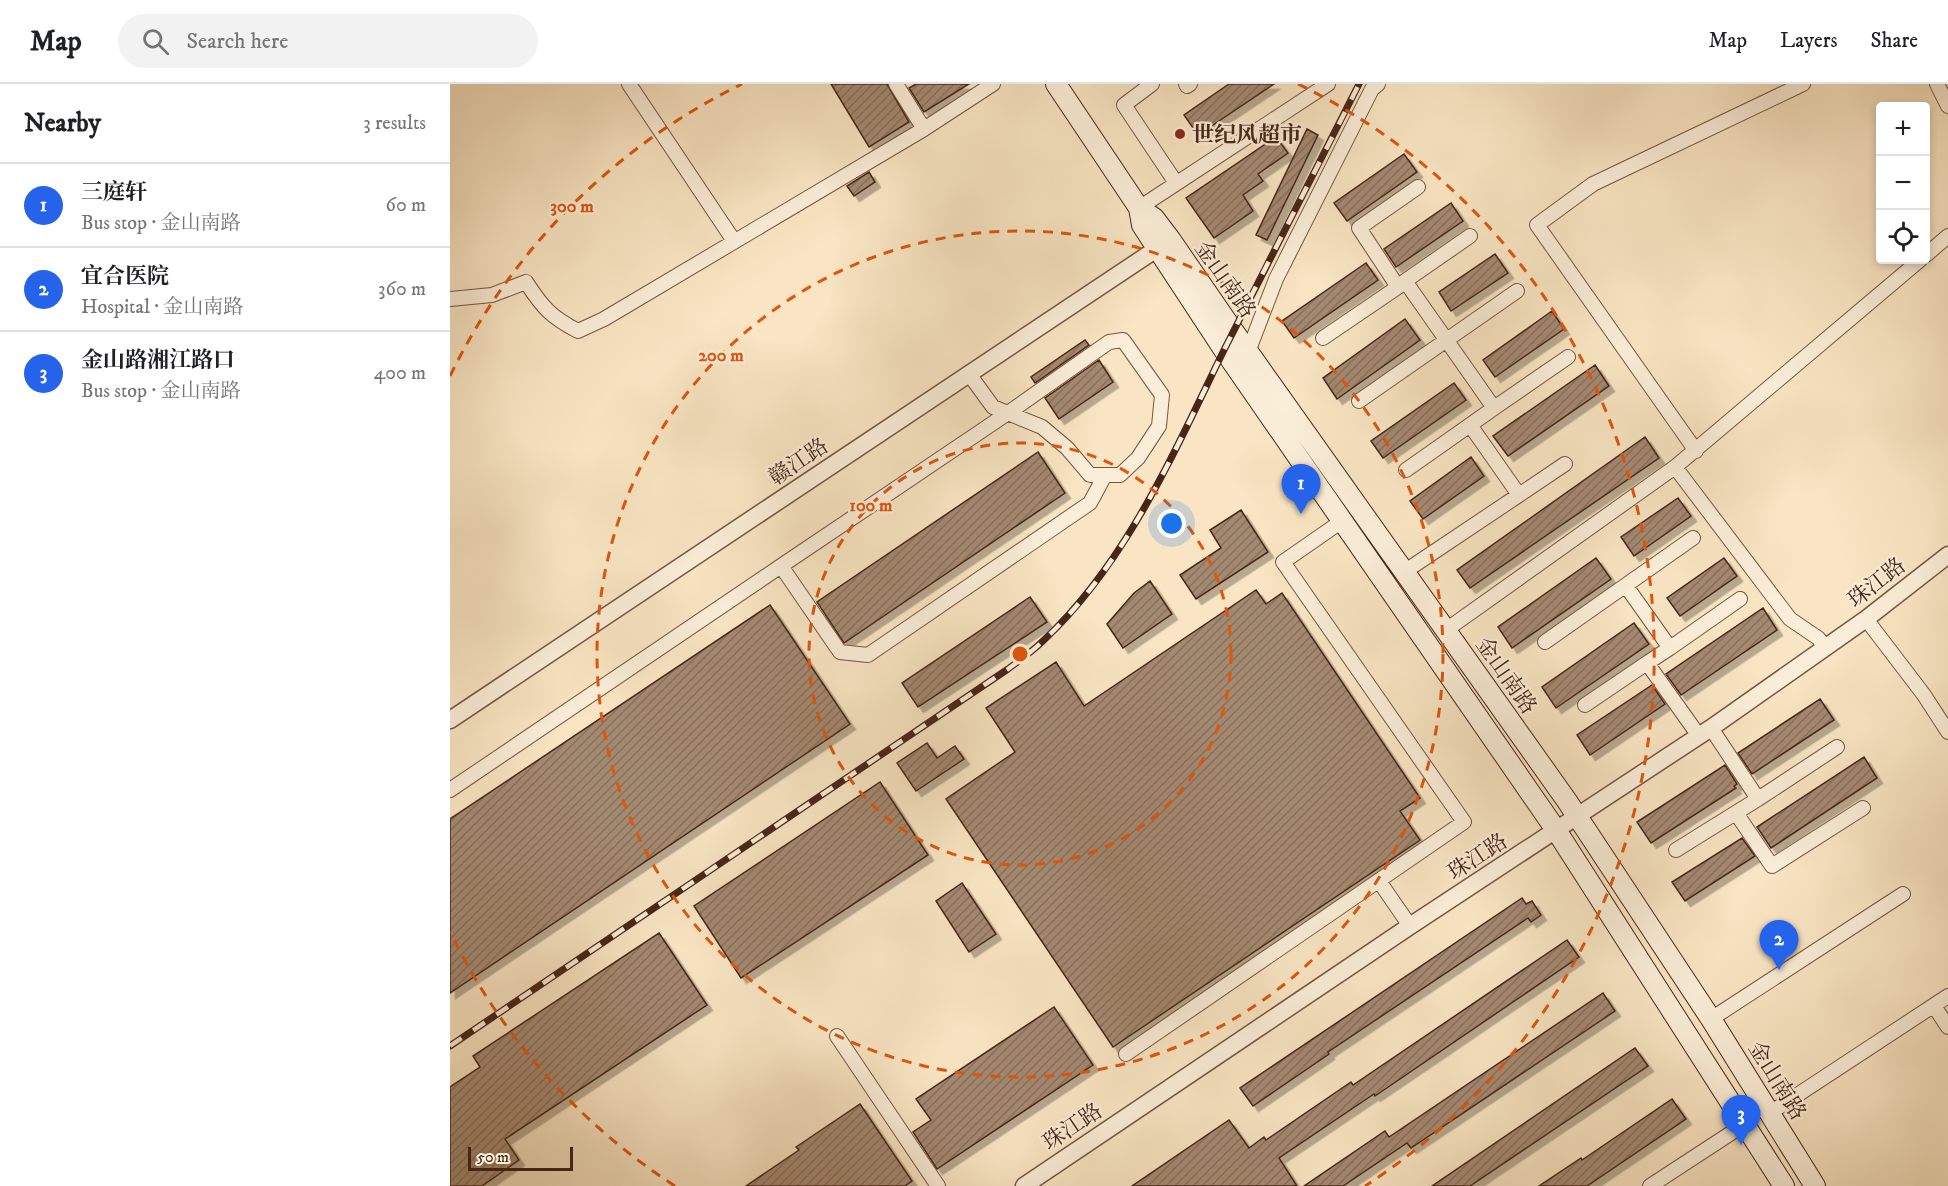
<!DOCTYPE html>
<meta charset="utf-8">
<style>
body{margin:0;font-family:"IM FELL DW Pica","Noto Serif SC",serif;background:#f2f2f2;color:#202124}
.controls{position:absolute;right:18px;top:18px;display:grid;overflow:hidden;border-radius:6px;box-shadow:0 3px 9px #0003}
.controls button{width:54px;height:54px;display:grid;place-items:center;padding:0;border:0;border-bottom:2px solid #e0e0e0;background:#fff;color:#202124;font:30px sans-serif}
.scale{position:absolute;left:18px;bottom:15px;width:105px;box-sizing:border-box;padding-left:6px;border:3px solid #472618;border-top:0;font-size:16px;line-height:21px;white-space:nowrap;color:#472618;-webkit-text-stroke:4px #fbeed8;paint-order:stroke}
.you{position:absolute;left:722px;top:440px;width:21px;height:21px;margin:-15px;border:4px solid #fff;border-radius:50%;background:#1a73e8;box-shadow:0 0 0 9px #1a73e833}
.badge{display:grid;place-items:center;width:39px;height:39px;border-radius:50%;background:#2563eb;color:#fff;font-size:20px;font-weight:700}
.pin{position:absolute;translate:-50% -50px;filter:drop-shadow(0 2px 3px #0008)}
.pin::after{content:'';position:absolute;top:32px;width:21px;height:18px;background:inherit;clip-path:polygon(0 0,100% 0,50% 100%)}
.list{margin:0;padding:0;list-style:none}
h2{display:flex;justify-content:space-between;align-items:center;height:78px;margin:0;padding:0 24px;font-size:26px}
h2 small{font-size:20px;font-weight:400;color:#757577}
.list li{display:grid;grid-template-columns:39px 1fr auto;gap:18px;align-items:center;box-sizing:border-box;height:84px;padding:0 24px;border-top:2px solid #e0e0e0}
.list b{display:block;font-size:22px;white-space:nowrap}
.list p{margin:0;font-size:20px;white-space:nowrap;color:#757577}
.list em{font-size:20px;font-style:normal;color:#757577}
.icon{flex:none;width:33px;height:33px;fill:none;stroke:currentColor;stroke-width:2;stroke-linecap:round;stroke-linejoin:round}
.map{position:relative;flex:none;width:1498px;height:1102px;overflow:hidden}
header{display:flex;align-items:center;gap:36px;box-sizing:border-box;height:84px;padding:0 30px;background:#fff;border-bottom:2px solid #e0e0e0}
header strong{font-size:28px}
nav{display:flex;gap:33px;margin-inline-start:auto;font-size:21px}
.search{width:420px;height:54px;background:#f2f2f2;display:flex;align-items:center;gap:15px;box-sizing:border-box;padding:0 21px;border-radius:33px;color:#757577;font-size:22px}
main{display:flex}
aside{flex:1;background:#fff}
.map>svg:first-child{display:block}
</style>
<header>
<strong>Map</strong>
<div class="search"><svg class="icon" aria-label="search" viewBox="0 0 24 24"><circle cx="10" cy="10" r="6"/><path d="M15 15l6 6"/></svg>Search here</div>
<nav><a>Map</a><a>Layers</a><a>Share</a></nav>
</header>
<main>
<aside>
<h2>Nearby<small>3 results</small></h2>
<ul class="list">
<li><span class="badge">1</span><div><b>三庭轩</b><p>Bus stop · 金山南路</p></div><em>60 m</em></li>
<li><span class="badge">2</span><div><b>宜合医院</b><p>Hospital · 金山南路</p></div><em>360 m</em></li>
<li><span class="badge">3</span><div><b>金山路湘江路口</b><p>Bus stop · 金山南路</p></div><em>400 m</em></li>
</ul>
</aside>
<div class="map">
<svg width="1498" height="1102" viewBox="0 0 1498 1102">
<defs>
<pattern id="building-hatch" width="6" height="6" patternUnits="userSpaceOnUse" patternTransform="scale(1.5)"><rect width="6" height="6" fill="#a48971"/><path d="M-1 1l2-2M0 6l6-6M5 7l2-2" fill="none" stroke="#87705c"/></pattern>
<filter id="shadow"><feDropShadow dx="5.5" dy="5.5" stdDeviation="0" flood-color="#0004"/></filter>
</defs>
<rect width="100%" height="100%" fill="#f9e5c3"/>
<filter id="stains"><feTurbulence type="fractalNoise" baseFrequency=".00333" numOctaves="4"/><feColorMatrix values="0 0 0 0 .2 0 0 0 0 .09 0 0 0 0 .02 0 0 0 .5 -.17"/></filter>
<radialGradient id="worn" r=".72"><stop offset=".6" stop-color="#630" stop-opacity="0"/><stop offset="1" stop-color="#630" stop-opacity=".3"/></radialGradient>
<path fill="url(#building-hatch)" stroke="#472618" stroke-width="1.5" filter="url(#shadow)" d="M381,0H437L459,38L419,63Z
M466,0H519L474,28L459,4Z
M779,0H824L748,51L734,31Z
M857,45L868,51L817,156L806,151Z
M826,53L838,69L808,90L813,97L793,111L803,127L764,154L736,114Z
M954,70L967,88L897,137L884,119Z
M419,88L425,98L404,112L397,102Z
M1001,119L1013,137L946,183L934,165Z
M1045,170L1058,189L1001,227L989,208Z
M916,179L928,196L844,254L832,237Z
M1102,227L1114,245L1045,293L1033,276Z
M955,235L970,256L887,315L873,294Z
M635,256L639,261L585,299L581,293Z
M649,276L663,298L609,335L595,314Z
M1145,281L1159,302L1058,372L1043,352Z
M1004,299L1016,316L933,374L921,357Z
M1195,353L1209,374L1020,504L1007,486Z
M588,368L615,409L394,559L367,518Z
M1021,373L1034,392L973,435L960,417Z
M1228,414L1241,432L1184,472L1171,453Z
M791,426L818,468L746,515L730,491L771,464L760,446Z
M1146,474L1161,495L1062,564L1048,543Z
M1274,474L1287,492L1230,532L1217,514Z
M700,497L722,530L673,564L657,540L684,509Z
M806,506L816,520L832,509L970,714L950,727L970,756L663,963L496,715L565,668L536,624L606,578L634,622Z
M580,513L597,538L468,623L452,599Z
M320,521L400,640L0,909V735Z
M1313,524L1327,546L1231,611L1216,590Z
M1184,539L1199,560L1106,624L1092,603Z
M1202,601L1215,620L1140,671L1127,651Z
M1370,615L1384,636L1302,690L1288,669Z
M477,659L487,674L505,662L514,675L466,707L447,679Z
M1414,673L1427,694L1321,764L1307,743Z
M1275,681L1287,700L1284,702L1286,704L1201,759L1187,738Z
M430,698L478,771L291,894L244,822Z
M1292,754L1305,772L1235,817L1222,798Z
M512,799L546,850L519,868L486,817Z
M1072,814L1076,820L1082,817L1091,831L1081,838L1078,834L878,968L879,970L803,1022L790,1004Z
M209,849L257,921L55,1055L69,1076L32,1102H0V1003L30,983L23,972Z
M1117,856L1129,873L925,1012L924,1010L829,1074L847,1102H682L779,1036L799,1064L814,1053L816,1056L901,998L903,1001Z
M1153,909L1165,927L961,1064L957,1059L893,1102H854L935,1047L939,1053Z
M604,923L643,981L487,1085L463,1048L481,1036L466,1015Z
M1185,964L1198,982L1020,1102H982Z
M1222,1015L1236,1035L1137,1102H1089L1131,1074L1132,1076Z
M410,1020L462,1097L455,1102H296L349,1066L346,1063Z"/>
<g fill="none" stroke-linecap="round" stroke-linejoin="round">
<defs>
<path id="minor" d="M179,0L284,157
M446,0L474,45
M702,0L674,21L726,99
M736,0L737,2L740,0
M1487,0L1498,22
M968,103L909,144L948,203L955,197L1044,324L1020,341L1069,411L1115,380
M689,124L878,0
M1476,171L1498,152
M955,197L1020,152
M0,215L42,211L76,198C93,224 101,233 128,247L154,235L474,45L543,0
M873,254L948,203
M798,268L826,195L922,5L928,0
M519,290L543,323L592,343L617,364L640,391H670L688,374L709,342L712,311L673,256L659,258L558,329L331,482L390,568L418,571L640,419L655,391
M909,317L1067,207
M1044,324L1118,273
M1246,367L1087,141L1143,100L1353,0
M1225,383L1340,535L1368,554L1376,564
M956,386L1020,341
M954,488L1069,411
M1176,502L1220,564L1197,579L1249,652
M1416,535L1474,611L1498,648
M996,546L1225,383L1470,176
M1095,558L1243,454
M1220,564L1290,515
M1135,621L1197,579
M0,706L331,482
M1308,715L1387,663
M1286,729L1322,782L1413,724
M1226,766L1308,715L1261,644
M929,797L960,842
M1484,922L1498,943
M1261,935L1453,810
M387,952L488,1102
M676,970L1014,738L833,478L892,437
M1320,1029L1498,912
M1200,1102L1295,1040"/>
<path id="tertiary" d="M0,636L717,158
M574,1102L960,842L1261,644L1416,535L1498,471"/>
<path id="secondary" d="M606,0L689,124L704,134L720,155L784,248L1117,717L1261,935L1365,1102
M689,124L692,141L707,164L774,266L1106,746L1334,1102"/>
</defs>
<use href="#minor" stroke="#745643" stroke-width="16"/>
<use href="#tertiary" stroke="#745643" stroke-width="19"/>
<use href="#secondary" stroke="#472618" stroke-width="22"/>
<use href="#minor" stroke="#fbeed8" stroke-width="14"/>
<use href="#tertiary" stroke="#fbeed8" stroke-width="16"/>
<use href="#secondary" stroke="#fbeed8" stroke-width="20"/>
<defs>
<path id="rail" d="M0,962L558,585C570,576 583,567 594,556C678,477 725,366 775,264C819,176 865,88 909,0"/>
</defs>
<use href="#rail" stroke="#472618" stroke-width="7"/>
<use href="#rail" stroke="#fbeed8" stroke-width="4.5" stroke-dasharray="14" stroke-linecap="butt"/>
</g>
<g fill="none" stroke="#e0560d" stroke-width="3" stroke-dasharray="10 8">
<circle cx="570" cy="570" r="211"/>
<circle cx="570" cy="570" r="423"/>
<path d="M225 1102A634 634 0 0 1 0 848M0 292A634 634 0 0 1 292 0M848 0A634 634 0 0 1 915 1102"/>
</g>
<circle fill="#8f2418" stroke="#fbeed8" stroke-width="2" cx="730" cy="50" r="6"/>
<g text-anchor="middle" stroke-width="4.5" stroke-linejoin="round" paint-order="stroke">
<g font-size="22" font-weight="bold" fill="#472618" stroke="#fbeed8" text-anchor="start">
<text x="742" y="58">世纪风超市</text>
</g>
<g font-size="22" fill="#472618" stroke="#fbeed8">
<text transform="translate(776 195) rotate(55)" y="8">金山南路</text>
<text transform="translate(348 377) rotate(-34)" y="8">赣江路</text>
<text transform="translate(1426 498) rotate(-38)" y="8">珠江路</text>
<text transform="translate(1057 591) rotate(55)" y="8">金山南路</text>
<text transform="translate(1027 772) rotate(-33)" y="8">珠江路</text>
<text transform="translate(1328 996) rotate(58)" y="8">金山南路</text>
<text transform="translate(622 1042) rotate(-34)" y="8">珠江路</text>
</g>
</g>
<circle cx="570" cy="570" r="9" fill="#e0560d" stroke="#fbeed8" stroke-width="3"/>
<g font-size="18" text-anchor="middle" font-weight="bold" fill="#e0560d" stroke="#fbeed8" stroke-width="4.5" stroke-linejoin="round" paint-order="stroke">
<text x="122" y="128">300 m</text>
<text x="271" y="277">200 m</text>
<text x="421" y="427">100 m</text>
</g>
<rect width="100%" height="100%" filter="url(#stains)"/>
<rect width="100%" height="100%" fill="url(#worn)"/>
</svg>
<div class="controls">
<button>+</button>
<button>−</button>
<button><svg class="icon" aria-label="locate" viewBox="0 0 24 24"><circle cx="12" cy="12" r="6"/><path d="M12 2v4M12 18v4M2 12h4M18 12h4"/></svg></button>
</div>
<div class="scale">50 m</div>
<div class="you"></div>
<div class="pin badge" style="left:851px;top:430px">1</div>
<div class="pin badge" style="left:1329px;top:886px">2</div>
<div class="pin badge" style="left:1291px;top:1061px">3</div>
</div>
</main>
